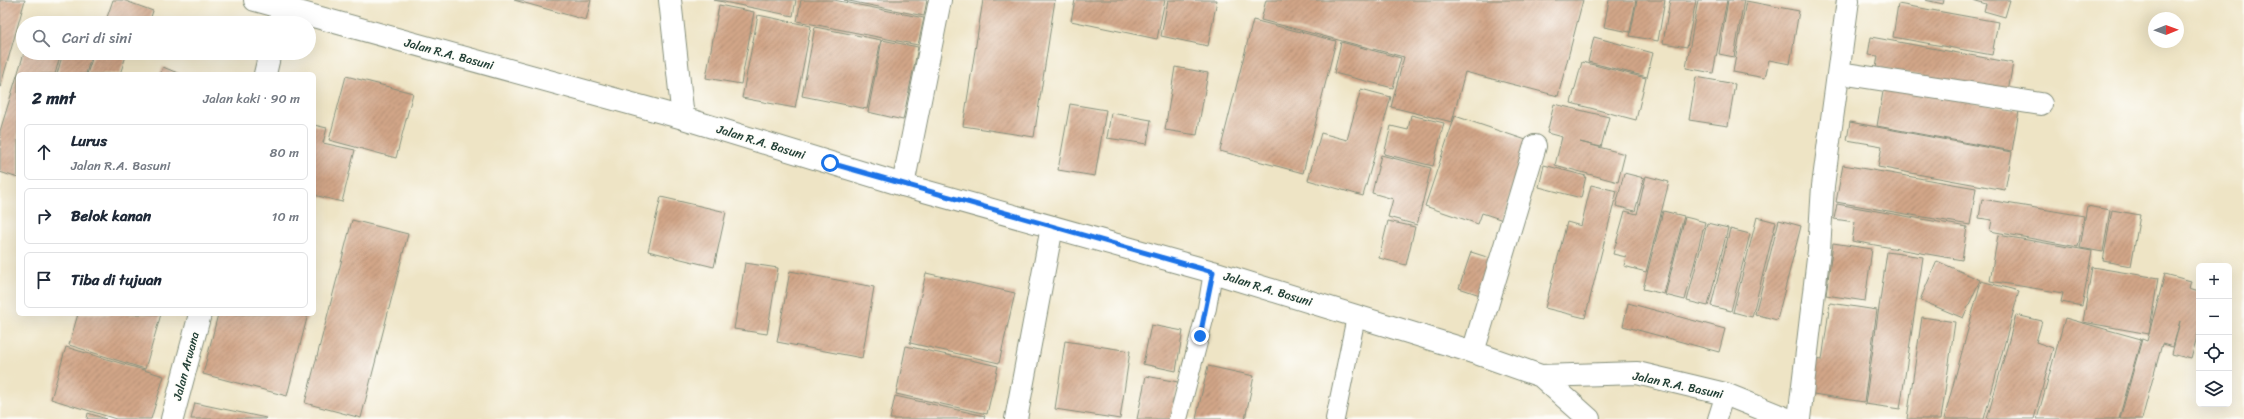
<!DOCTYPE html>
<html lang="id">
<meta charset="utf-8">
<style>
body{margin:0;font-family:Sriracha,sans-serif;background:#f6f6f7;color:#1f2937}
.controls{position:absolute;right:12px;bottom:12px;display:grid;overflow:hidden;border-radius:6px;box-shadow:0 4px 16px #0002}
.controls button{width:36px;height:36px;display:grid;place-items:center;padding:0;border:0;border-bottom:1px solid #e0e1e3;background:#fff;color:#1f2937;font:20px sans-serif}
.compass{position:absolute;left:2148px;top:12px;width:36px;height:36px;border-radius:50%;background:#fff;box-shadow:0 4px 16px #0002;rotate:89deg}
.stop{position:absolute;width:12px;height:12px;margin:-9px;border:3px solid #1a73e8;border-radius:50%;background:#fff}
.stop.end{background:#1a73e8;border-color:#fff;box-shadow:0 1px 4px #0008}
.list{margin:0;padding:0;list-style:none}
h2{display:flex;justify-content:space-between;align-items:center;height:52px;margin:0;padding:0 16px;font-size:17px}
h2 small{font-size:13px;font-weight:400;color:#747a83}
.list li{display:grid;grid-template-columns:26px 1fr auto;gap:12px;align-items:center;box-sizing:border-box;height:56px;margin:0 8px 8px;padding:0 8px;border:1px solid #e0e1e3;border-radius:6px}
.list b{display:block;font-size:15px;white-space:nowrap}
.list p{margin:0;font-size:13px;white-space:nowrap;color:#747a83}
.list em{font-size:13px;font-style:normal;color:#747a83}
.icon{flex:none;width:22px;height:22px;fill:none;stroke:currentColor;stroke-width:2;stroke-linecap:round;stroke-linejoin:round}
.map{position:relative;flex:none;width:2244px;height:419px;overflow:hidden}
.search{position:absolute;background:#fff;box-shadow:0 4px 16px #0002;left:16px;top:16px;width:300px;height:44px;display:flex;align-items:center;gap:10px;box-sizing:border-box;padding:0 14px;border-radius:22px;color:#747a83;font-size:15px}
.panel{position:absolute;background:#fff;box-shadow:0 4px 16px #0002;left:16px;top:72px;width:300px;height:244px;border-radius:6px}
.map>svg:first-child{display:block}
</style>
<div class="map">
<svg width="2244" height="419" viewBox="0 0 2244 419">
<defs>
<pattern id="building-hatch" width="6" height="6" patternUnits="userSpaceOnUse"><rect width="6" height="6" fill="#d2a688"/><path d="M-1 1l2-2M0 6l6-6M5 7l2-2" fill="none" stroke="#aa8870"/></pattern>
</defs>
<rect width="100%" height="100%" fill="#fdfcf7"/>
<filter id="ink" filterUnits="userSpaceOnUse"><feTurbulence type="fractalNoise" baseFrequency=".025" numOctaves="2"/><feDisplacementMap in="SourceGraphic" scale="8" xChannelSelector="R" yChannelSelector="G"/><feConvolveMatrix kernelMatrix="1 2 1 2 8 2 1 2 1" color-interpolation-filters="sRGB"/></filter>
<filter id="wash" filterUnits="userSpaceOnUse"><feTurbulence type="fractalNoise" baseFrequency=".012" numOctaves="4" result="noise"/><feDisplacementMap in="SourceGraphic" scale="16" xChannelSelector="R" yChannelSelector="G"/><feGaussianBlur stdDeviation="0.9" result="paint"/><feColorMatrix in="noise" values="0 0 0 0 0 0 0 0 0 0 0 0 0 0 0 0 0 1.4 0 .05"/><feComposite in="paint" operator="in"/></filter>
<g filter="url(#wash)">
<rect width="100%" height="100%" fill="#eee4c5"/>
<g id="blocks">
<path fill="url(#building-hatch)" d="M0,0H25L0,88Z
M113,0H123L153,11L149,23H105Z
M514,0H591L586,20Z
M714,0H796L793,16Z
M801,0H834L924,18L918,45L797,21Z
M844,0H927L924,16Z
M983,0H1055L1034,137L963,126Z
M1075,0H1165L1157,39L1071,21Z
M1168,0H1217L1208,46L1161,36Z
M1266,0H1583L1558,96L1465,72L1452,122L1391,107L1404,57L1261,20Z
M1609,0H1636L1630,32L1604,27Z
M1637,0H1665L1658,41L1630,36Z
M1670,0H1696L1687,47L1663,43Z
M1698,0H1727L1713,73L1686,68Z
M1728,0H1744L1734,57L1719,54Z
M1925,0H1944L1943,4Z
M1973,0H2010L2005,17L1984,11L1986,4Z
M1746,1L1799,11L1790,64L1769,60L1765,78L1733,72Z
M1898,4L1998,22L1992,55L1893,37Z
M719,5L754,12L741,84L706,78Z
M758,15L811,26L795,108L742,98Z
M1253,20L1336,41L1303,173L1220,151Z
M815,27L881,40L867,109L802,96Z
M1594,37L1653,53L1647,77L1588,62Z
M1871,37L2013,63L2008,91L1876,68L1878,56L1868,55Z
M882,40L918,47L903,120L868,112Z
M1341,42L1401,58L1393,88L1334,73Z
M24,53H61L55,74H18V178L0,172V131Z
M63,53H92L86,74H57Z
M94,53H117L126,56L120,74H87Z
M1582,62L1646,78L1636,120L1571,103Z
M163,67L180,74H160Z
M1175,67L1208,73L1197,135L1165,130Z
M346,76L413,93L396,158L329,140Z
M1696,77L1735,84L1728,126L1689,120Z
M1884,86L2019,111L2012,151L1877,126Z
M1361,89L1391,97L1363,196L1308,180L1321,133L1347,140Z
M1070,104L1106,110L1095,176L1058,170Z
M1554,104L1609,117L1601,147L1580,142L1625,154L1618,182L1555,165L1562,137L1547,133Z
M1111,113L1151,120L1147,144L1107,138Z
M1411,115L1444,123L1433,166L1384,154L1391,126L1408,130Z
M1455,116L1529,141L1503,220L1482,213L1478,224L1425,206Z
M1850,122L2012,152L2005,190L1878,167L1882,146L1847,140Z
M314,125L327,128L323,143L355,150L342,202L314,195Z
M1381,155L1431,168L1417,225L1388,217L1393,199L1372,193Z
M1544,165L1586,176L1581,198L1539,187Z
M1843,165L1976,188L1970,225L1836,202Z
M1624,173L1644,178L1635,211L1616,206Z
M1646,176L1669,182L1646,272L1624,266L1626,257L1613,254L1625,211L1637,214Z
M1591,185L1617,191L1585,318L1545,308L1567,222L1581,226Z
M661,197L726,212L714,267L648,251Z
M1982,199L2084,216L2078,247L1990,231L1992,220L1979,218Z
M1837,204L1967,227L1962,260L1852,241L1855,222L1834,219Z
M2087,206L2110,210L2103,252L2080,248Z
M2112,210L2140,215L2131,266L2103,261Z
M1663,211L1684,216L1664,294L1643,289Z
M1685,217L1705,222L1685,300L1665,295Z
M1757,217L1776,222L1752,317L1733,312Z
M352,220L408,234L361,418L305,403Z
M1779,220L1801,226L1777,320L1755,314Z
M1388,221L1415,227L1406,265L1379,258Z
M1707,223L1728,228L1708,306L1687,301Z
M1730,229L1750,234L1731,311L1711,306Z
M1998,235L2092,251L2082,306L2061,302L2063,293L1990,281Z
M1833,243L1872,249L1865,301L1826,295Z
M1471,252L1493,259L1480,295L1459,288Z
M1887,252L1923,257L1900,409L1865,404Z
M1937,261L1980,280L1963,318L1920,300Z
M745,263L778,268L767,334L734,329Z
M2092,267L2158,278L2149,334L2083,322Z
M790,271L874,287L862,358L777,342Z
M926,273L1015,293L999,363L910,343Z
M2165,274L2191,281L2189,288L2199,291V329L2191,359L2172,354L2180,321L2173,347L2162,344L2142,419H2120L2142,339L2147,341Z
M1981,281L2019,291L1984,419H1944Z
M1628,303L1725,329L1719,352L1623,326Z
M1830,303L1877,310L1864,402L1807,393L1812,359L1822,360Z
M78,314H161L145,369L69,345Z
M218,314H308L287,396L203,374Z
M2016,315L2042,321L2036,342L2053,348L2034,419H1987Z
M1922,317L1955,322L1941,419H1907Z
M2065,318L2141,339L2119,419H2037Z
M1151,325L1183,331L1176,371L1143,364Z
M1065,341L1130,351L1120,419L1055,409Z
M906,346L998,366L987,414L896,394Z
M66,347L164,376L151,419H116L51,399Z
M1208,366L1254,376L1245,419H1196Z
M1146,376L1178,382L1171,419H1137Z
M895,396L985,416L984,419H890Z
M195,403L266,418V419H191Z
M88,413L106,419H87Z"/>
</g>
</g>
<g filter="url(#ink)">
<use href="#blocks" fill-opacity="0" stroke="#86907c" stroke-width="1"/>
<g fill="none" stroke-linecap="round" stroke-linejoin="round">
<defs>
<path id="service" d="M1178,419L1207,308L1213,272
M1335,419L1356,317
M1717,419L1725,394"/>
<path id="minor" d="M670,0L683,118
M279,23L286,0
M1840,73L2041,104
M265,74L270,53
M903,185L940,0
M1473,352L1535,146
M172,419L200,314
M1016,419L1052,227
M1799,419L1819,250L1823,186L1848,0"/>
<path id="secondary" d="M255,0L683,118L903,185L1213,272L1473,352L1541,376L1637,373L1725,394L1787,419
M1541,376L1589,419"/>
</defs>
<use href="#service" stroke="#86907c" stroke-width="20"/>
<use href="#minor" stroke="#86907c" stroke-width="24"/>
<use href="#secondary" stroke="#86907c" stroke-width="24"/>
<use href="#service" stroke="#fff" stroke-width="18"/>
<use href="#minor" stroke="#fff" stroke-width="22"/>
<use href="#secondary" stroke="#fff" stroke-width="22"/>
</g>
</g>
<g fill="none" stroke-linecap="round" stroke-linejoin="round" filter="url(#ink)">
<path stroke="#1a73e8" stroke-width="5" d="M830,163L1213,272L1200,336"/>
</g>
<g text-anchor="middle" stroke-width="3" stroke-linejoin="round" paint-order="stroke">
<g font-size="12" fill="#1f3d34" stroke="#fdfcf7">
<text transform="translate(449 54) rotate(15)" y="4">Jalan R.A. Basuni</text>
<text transform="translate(761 142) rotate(17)" y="4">Jalan R.A. Basuni</text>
<text transform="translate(1268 289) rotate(17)" y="4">Jalan R.A. Basuni</text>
<text transform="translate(186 366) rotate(-75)" y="4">Jalan Arwana</text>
<text transform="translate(1678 385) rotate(12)" y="4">Jalan R.A. Basuni</text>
</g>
</g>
</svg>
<div class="controls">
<button>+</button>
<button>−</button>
<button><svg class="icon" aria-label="locate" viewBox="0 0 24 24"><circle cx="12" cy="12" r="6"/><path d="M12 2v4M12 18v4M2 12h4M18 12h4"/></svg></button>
<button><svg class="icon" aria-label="layers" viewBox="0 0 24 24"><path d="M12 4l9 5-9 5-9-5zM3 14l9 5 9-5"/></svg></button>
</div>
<svg class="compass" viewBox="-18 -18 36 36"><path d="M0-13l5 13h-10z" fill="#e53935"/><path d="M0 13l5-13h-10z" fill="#747a83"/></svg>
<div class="stop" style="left:830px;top:163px"></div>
<div class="stop end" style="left:1200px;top:336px"></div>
<div class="search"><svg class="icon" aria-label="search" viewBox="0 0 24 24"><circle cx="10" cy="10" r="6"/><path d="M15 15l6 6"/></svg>Cari di sini</div>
<section class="panel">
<h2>2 mnt<small>Jalan kaki · 90 m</small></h2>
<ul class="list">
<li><svg class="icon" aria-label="ahead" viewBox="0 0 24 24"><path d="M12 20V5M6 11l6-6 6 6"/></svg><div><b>Lurus</b><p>Jalan R.A. Basuni</p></div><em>80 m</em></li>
<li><svg class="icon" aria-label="right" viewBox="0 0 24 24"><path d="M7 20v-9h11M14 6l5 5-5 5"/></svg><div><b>Belok kanan</b></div><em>10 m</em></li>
<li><svg class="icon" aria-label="arrive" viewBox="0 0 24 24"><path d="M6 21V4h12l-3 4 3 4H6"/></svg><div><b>Tiba di tujuan</b></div></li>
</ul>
</section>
</div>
